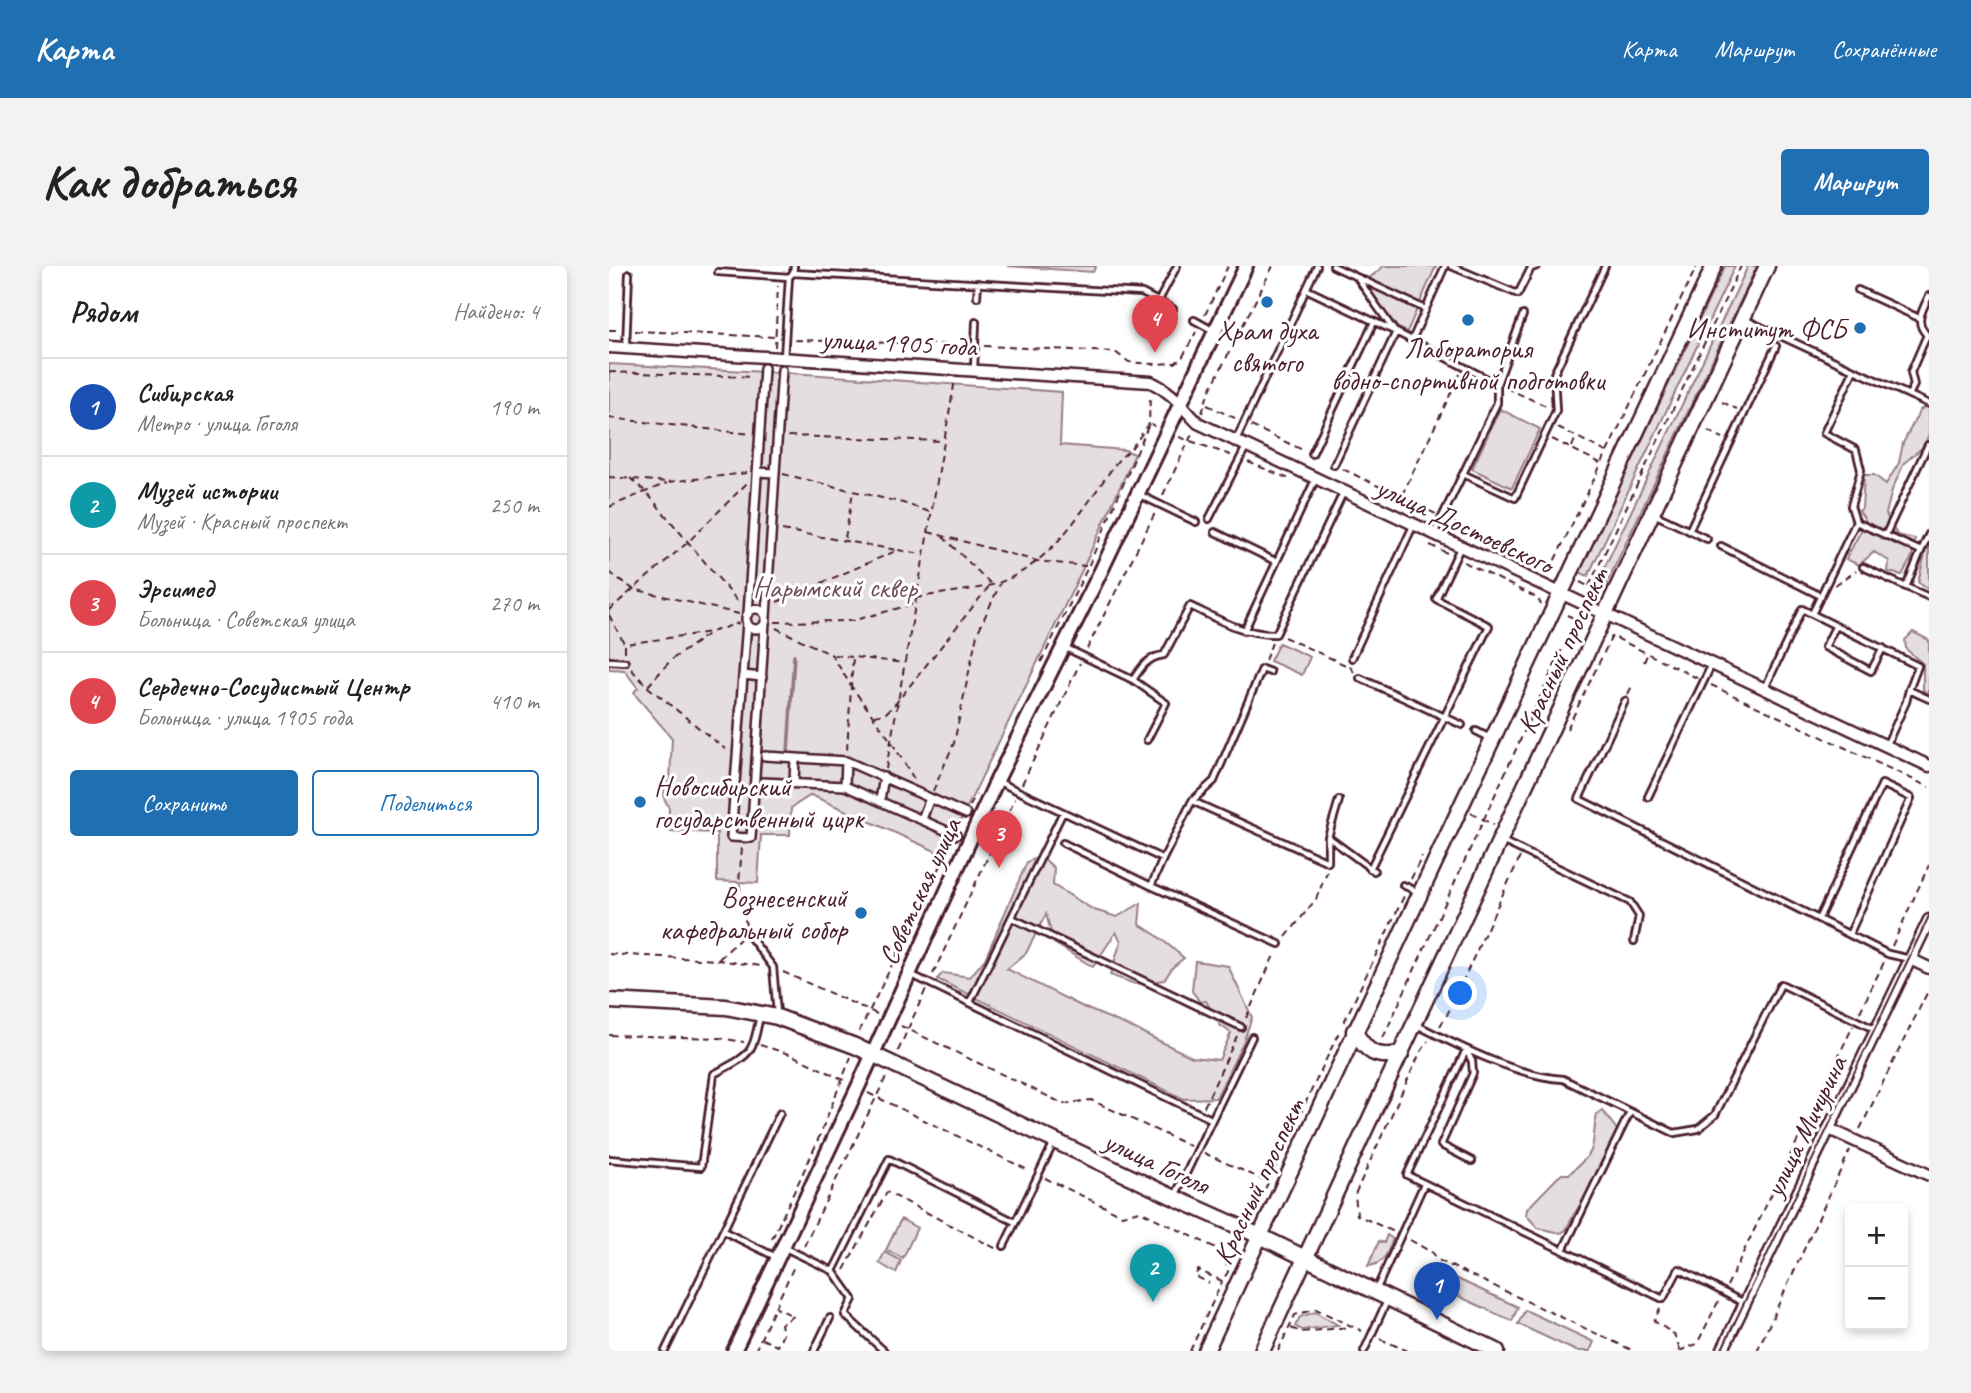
<!DOCTYPE html>
<html lang="ru">
<meta charset="utf-8">
<style>
body{margin:0;font-family:Caveat,sans-serif;background:#f2f2f2;color:#222}
.controls{position:absolute;right:21px;bottom:21px;display:grid;overflow:hidden;border-radius:7px;box-shadow:0 4px 10px #0003}
.controls button{width:63px;height:63px;display:grid;place-items:center;padding:0;border:0;border-bottom:2px solid #e0e0e0;background:#fff;color:#222;font:35px sans-serif}
.you{position:absolute;left:852px;top:728px;width:24px;height:24px;margin:-18px;border:5px solid #fff;border-radius:50%;background:#1a73e8;box-shadow:0 0 0 10px #1a73e833}
.badge{display:grid;place-items:center;width:46px;height:46px;border-radius:50%;background:#1f6fb2;color:#fff;font-size:23px;font-weight:700}
.pin{position:absolute;translate:-50% -58px;filter:drop-shadow(0 2px 4px #0008)}
.pin::after{content:'';position:absolute;top:37px;width:24px;height:21px;background:inherit;clip-path:polygon(0 0,100% 0,50% 100%)}
.list{margin:0;padding:0;list-style:none}
h2{display:flex;justify-content:space-between;align-items:center;height:91px;margin:0;padding:0 28px;font-size:30px}
h2 small{font-size:23px;font-weight:400;color:#767676}
.list li{display:grid;grid-template-columns:46px 1fr auto;gap:21px;align-items:center;box-sizing:border-box;height:98px;padding:0 28px;border-top:2px solid #e0e0e0}
.list b{display:block;font-size:26px;white-space:nowrap}
.list p{margin:0;font-size:23px;white-space:nowrap;color:#767676}
.list em{font-size:23px;font-style:normal;color:#767676}
.actions{display:flex;gap:14px;padding:21px 28px}
.actions a{flex:1;padding:16px 0;border:2px solid #1f6fb2;border-radius:7px;text-align:center;font-size:24px;color:#1f6fb2}
.actions .main{background:#1f6fb2;color:#fff}
.map{position:relative;flex:none;width:1320px;height:1085px;overflow:hidden;border-radius:7px}
header{display:flex;align-items:center;gap:42px;box-sizing:border-box;height:98px;padding:0 35px;background:#1f6fb2;color:#fff}
header strong{font-size:33px}
nav{display:flex;gap:38px;margin-inline-start:auto;font-size:24px}
.intro{display:flex;align-items:center;justify-content:space-between;box-sizing:border-box;height:168px;padding:0 42px}
h1{margin:0;font-size:49px}
.button{padding:18px 32px;border-radius:7px;background:#1f6fb2;color:#fff;font-size:24px;font-weight:700}
main{display:flex;gap:42px;padding:0 42px}
aside{flex:1;background:#fff;border-radius:7px;box-shadow:0 4px 10px #0003}
.map>svg:first-child{display:block}
</style>
<header>
<strong>Карта</strong>
<nav><a>Карта</a><a>Маршрут</a><a>Сохранённые</a></nav>
</header>
<div class="intro"><h1>Как добраться</h1><a class="button">Маршрут</a></div>
<main>
<aside>
<h2>Рядом<small>Найдено: 4</small></h2>
<ul class="list">
<li><span class="badge" style="background:#1a4fb4">1</span><div><b>Сибирская</b><p>Метро · улица Гоголя</p></div><em>190 m</em></li>
<li><span class="badge" style="background:#0f9aa8">2</span><div><b>Музей истории</b><p>Музей · Красный проспект</p></div><em>250 m</em></li>
<li><span class="badge" style="background:#e0444e">3</span><div><b>Эрсимед</b><p>Больница · Советская улица</p></div><em>270 m</em></li>
<li><span class="badge" style="background:#e0444e">4</span><div><b>Сердечно-Сосудистый Центр</b><p>Больница · улица 1905 года</p></div><em>410 m</em></li>
</ul>
<div class="actions"><a class="main">Сохранить</a><a>Поделиться</a></div>
</aside>
<div class="map">
<svg width="1320" height="1085" viewBox="0 0 1320 1085">
<rect width="100%" height="100%" fill="#fff"/>
<filter id="ink" filterUnits="userSpaceOnUse"><feTurbulence type="fractalNoise" baseFrequency=".0143" numOctaves="2"/><feDisplacementMap in="SourceGraphic" scale="14" xChannelSelector="R" yChannelSelector="G"/><feConvolveMatrix kernelMatrix="1 2 1 2 8 2 1 2 1" color-interpolation-filters="sRGB"/></filter>
<g filter="url(#ink)">
<path fill="#e5dee0" stroke="#987e86" stroke-width="2" d="M398,0H487L484,6Z
M774,0H827L798,66L789,62L755,19C761,8 769,8 774,0Z
M1116,0H1126L979,310L970,306Z
M1139,0H1148L997,319L989,315Z
M0,98L197,108L453,126L451,179L516,184L526,188L475,300L335,589L202,529L182,542L181,569H152L149,617L108,615V567L59,565L60,542L55,532L56,519L61,514L63,472L28,431L25,426L29,422L15,404L0,403Z
M1320,138V168L1315,180L1295,197L1283,224L1277,248L1288,269L1306,273L1303,291L1293,309L1279,306L1280,295L1265,286L1250,299L1237,293L1257,255L1250,245L1253,242L1255,209H1265L1277,218L1290,197L1294,177L1311,144Z
M891,143L931,163L903,222L863,203Z
M1320,280V324L1309,316L1317,284Z
M1304,366L1320,374V428L1314,424V398L1297,383L1296,374Z
M670,377L701,391L693,409L661,395Z
M432,590L445,602L444,619L485,644L508,651L532,637L530,658L550,671L575,692L564,701L555,714L526,718L501,709L512,675L507,666L484,701L445,677L437,648L417,687L398,703L476,742L524,762L583,791L610,794L622,767L611,759L597,735L591,736L583,725L586,695L619,700L643,751L634,777L607,832L575,833L328,713L334,707L361,711L376,693L418,596Z
M993,844L1009,865L1006,884L1001,895L965,948L957,964L952,967L929,962L917,949L918,943L948,912L953,908H960C993,879 980,885 988,848Z
M292,953L308,962L294,992L277,984Z
M778,969L784,973C778,987 776,998 759,1000L770,975L775,977Z
M276,986L292,995L287,1007L270,997Z
M826,1002L839,1008L833,1022L820,1016Z
M842,1010L909,1041L903,1055L836,1024Z
M916,1044L985,1076L981,1085H967L909,1058Z
M706,1046L729,1059L693,1064L686,1060L691,1051Z"/>
<g fill="none" stroke-linecap="round" stroke-linejoin="round">
<path stroke="#91787e" stroke-width="3.5" d="M179,486L185,389"/>
<defs>
<path id="service" d="M724,0L816,43
M842,0L909,28L922,2L928,0
M109,6L180,11
M184,7L533,27L564,43
M749,13L786,66
M699,24L787,66
M1249,24L1310,52
M368,31L369,17
M549,36L568,0
M1135,53L1245,104
M585,54L605,65
M803,74L836,0
M17,81L20,8
M175,92L180,11L184,7L185,0
M365,103L367,56
M1300,129L1305,119L1302,106L1318,69C1305,56 1313,45 1320,30
M627,174L708,0
M703,188L765,56
M725,199L787,66L888,118L914,49
M854,208L906,232L947,145L945,108L996,0
M531,229L587,256
M1047,249L1098,273
M600,253L637,181
M1247,256L1242,240L1252,204L1247,184L1215,167L1245,104L1320,138
M1080,265L1167,80
M606,266L666,295
M825,268L888,137V118
M1276,270L1319,179
M1112,280L1212,330
M1254,301L1297,321L1312,285
M1297,321L1320,331
M1203,348L1309,400L1300,424
M1226,361L1216,381L1262,405L1274,382
M635,365L706,214
M455,381L524,414C532,401 539,391 555,389L581,340C609,353 635,369 667,368L734,227
M743,392L804,260
M0,395L16,396
M751,412L853,459
M524,414L557,437L538,474
M1156,422L1193,343L1203,348L1247,256L1312,285L1320,268
M1016,435L970,533L1279,688L1301,693
M867,465L881,472
M1277,480L1297,436L1300,424L1320,433
M390,516L554,593L583,535L719,596V571
M1039,531L1102,400
M730,534L719,571L765,605
M583,535L605,515L653,403L661,406
M893,575L1021,636L1030,650L1025,675
M454,577L542,620
M554,593L542,620L670,678
M761,603L880,360L827,333L851,282
M794,619L809,626
M403,652L632,761
M1210,652L1273,518L1302,532L1241,667
M138,667L164,701L168,748
M303,709L602,853
M361,736L454,546
M808,759C847,779 910,811 954,813L1065,867L1089,863L1106,849L1172,718L1267,764
M0,893L92,901L105,808C142,788 143,790 151,749
M863,895L832,879L864,807L863,795L857,784L798,909L1054,1033L1070,1003L1135,1037
M567,928L643,771
M114,965L167,991
M395,980L445,876
M174,981L224,1005L244,1033L236,1049L275,1085
M954,984L1021,846
M224,1005L280,893L406,956
M768,1022L815,918
M56,1085L171,847
M205,1085L221,1052
M755,1085L778,1035"/>
<path id="pedestrian" d="M148,206L166,207L173,104
M137 353a10 10 0 1 1 20 0a10 10 0 1 1-20 0Z
M139,348L155,102
M157,351L166,207
M138,356L122,571L142,572L156,356
M134,409L153,411
M156,490L237,495L357,548
M154,516L236,520L347,569
M185,517L186,493
M236,520L237,495
M271,534L275,511
M313,553L321,532"/>
<path id="minor" d="M0,81L542,116C565,127 572,140 589,157L1320,500
M1301,693L1320,702
M1220,863L1320,909
M1113,1085L1320,654"/>
<path id="tertiary" d="M125,1085L249,821L388,514L492,305L637,0"/>
<path id="secondary" d="M0,735L117,741L168,751L246,780L566,932L651,970L888,1085"/>
<path id="primary" d="M745,765C759,787 765,792 792,788
M597,1085L1105,0
M653,1085L1158,0"/>
</defs>
<use href="#service" stroke="#4a1f2b" stroke-width="10"/>
<use href="#pedestrian" stroke="#4a1f2b" stroke-width="12"/>
<use href="#minor" stroke="#4a1f2b" stroke-width="15"/>
<use href="#tertiary" stroke="#4a1f2b" stroke-width="18"/>
<use href="#secondary" stroke="#4a1f2b" stroke-width="19"/>
<use href="#primary" stroke="#4a1f2b" stroke-width="19"/>
<path stroke="#4a1f2b" stroke-width="2" stroke-dasharray="7 5" stroke-linecap="butt" d="M596,49L619,0
M0,64H9
M26,65L167,71
M186,74L359,79
M375,80L506,86L520,96L543,98L566,97L573,92L587,66
M166,81L169,20
M0,106L143,111
M897,122L937,140
M1113,136L1128,143
M598,139L628,153
M593,147L599,128L664,0
M0,152L142,168
M642,160L694,184
M949,161L997,186
M1099,165L1114,172
M179,170L334,175
M570,171L624,190
M943,173L991,197
M963,181L967,171
M639,196L683,214
M734,203L827,248
M174,208L294,237L321,246
M0,211L59,216L138,207
M21,212L38,227L131,338
M554,229L583,168
M793,229L851,108
M0,241L58,217
M841,255L942,302L1088,0
M173,264L288,284
M319,266L428,295L477,300
M236,272L244,226
M821,279L838,287
M855,296L928,332L932,338
M0,306L24,323L130,348
M971,316L991,326
M1226,319L1247,305
M980,320L1132,0
M307,332C330,327 372,324 392,316C447,295 477,237 510,193L521,184L540,158L541,129
M168,336L289,284L313,288
M0,344L78,277L138,217
M0,349L15,377
M958,349L975,357
M166,356L242,355L305,338
M167,362L223,389L242,420L282,475L305,513
M675,371L741,401L745,406
M478,383L546,247
M16,386V378L102,366L130,357
M225,389L243,391
M656,394L663,377
M432,396L479,301L540,158L546,160
M1035,396L1038,389
M22,403L39,421L116,483
M1102,419L1320,521
M39,420L62,394L101,367
M1019,428L1023,420
M265,450L276,448L287,437L382,318L331,268
M958,463L1003,370L1088,412
M238,484L244,391L296,397
M277,503L346,114
M413,518L471,397
M324,525L345,477L368,368L391,318
M361,540L367,529
M862,547L885,559
M133,582L130,616L137,660
M802,613L813,590
M677,671L707,633L718,606
M1283,680L1320,599
M0,688L109,694L152,700
M110,693L131,673
M174,706L268,748
M324,708L406,533
M1251,746L1276,694
M637,752L666,687
M735,756L796,628
M292,760L455,838L482,834L581,880
M831,760L838,749L911,591
M250,766L343,577
M0,769L110,772L135,776
M774,772L967,353
M151,779L183,789L239,816
M289,785L317,723
M259,827L421,905
M595,841L628,770
M1251,863L1320,723
M595,887L659,916L731,764
M436,912L513,949L531,945L615,986L619,1006L613,1015L589,1004L586,1010L600,1017
M649,927L653,929L659,917
M783,965L748,949L746,928L810,789L819,775
M163,973L206,881L242,791
M801,974L824,987L829,994L1025,1085
M195,980L278,809
M235,1004L278,926L388,983
M1118,1020L1244,760
M1051,1042L1045,1055L1065,1068L1071,1083
M682,1062L692,1066L742,1061
M153,1073L168,1080L174,1068L172,1058L185,1050L167,1042
M771,1073L799,1085
M146,1085L186,998
M581,1085L613,1016
M669,1085L686,1049L707,1043L753,1065
M1070,1085L1088,1078L1110,1034
M1148,1085L1241,884"/>
<use href="#service" stroke="#fff" stroke-width="4.5"/>
<use href="#pedestrian" stroke="#fff" stroke-width="7"/>
<use href="#minor" stroke="#fff" stroke-width="10"/>
<use href="#tertiary" stroke="#fff" stroke-width="12"/>
<use href="#secondary" stroke="#fff" stroke-width="14"/>
<use href="#primary" stroke="#fff" stroke-width="14"/>
<path stroke="#4a1f2b" stroke-width="2" d="M1112,1085L1320,650"/>
</g>
</g>
<g fill="#1f6fb2" stroke="#fff" stroke-width="2.5">
<circle cx="658" cy="36" r="7"/>
<circle cx="859" cy="54" r="7"/>
<circle cx="1251" cy="62" r="7"/>
<circle cx="31" cy="536" r="7"/>
<circle cx="252" cy="647" r="7"/>
</g>
<g text-anchor="middle" stroke-width="6" stroke-linejoin="round" paint-order="stroke">
<g font-size="28" fill="#4a1f2b" stroke="#fff" text-anchor="end">
<text x="1237" y="72">Институт ФСБ</text>
<text x="658" y="74" text-anchor="middle">Храм духа<tspan x="658" dy="32">святого</tspan></text>
<text x="859" y="92" text-anchor="middle">Лаборатория<tspan x="859" dy="32">водно-спортивной подготовки</tspan></text>
<text x="45" y="530" text-anchor="start">Новосибирский<tspan x="45" dy="32">государственный цирк</tspan></text>
<text x="238" y="641">Вознесенский<tspan x="238" dy="32">кафедральный собор</tspan></text>
</g>
<g font-size="28" fill="#4a1f2b" stroke="#fff">
<text transform="translate(290 76) rotate(3)" y="10">улица 1905 года</text>
<text transform="translate(856 259) rotate(25)" y="10">улица Достоевского</text>
<text transform="translate(953 384) rotate(-65)" y="10">Красный проспект</text>
<text transform="translate(310 625) rotate(-65)" y="10">Советская улица</text>
<text transform="translate(1196 860) rotate(-64)" y="10">улица Мичурина</text>
<text transform="translate(548 896) rotate(25)" y="10">улица Гоголя</text>
<text transform="translate(649 915) rotate(-65)" y="10">Красный проспект</text>
</g>
<g font-size="28" fill="#714f58" stroke="#fff">
<text x="226" y="331">Нарымский сквер</text>
</g>
</g>
</svg>
<div class="controls">
<button>+</button>
<button>−</button>
</div>
<div class="you"></div>
<div class="pin badge" style="left:828px;top:1054px;background:#1a4fb4">1</div>
<div class="pin badge" style="left:544px;top:1036px;background:#0f9aa8">2</div>
<div class="pin badge" style="left:390px;top:602px;background:#e0444e">3</div>
<div class="pin badge" style="left:546px;top:87px;background:#e0444e">4</div>
</div>
</main>
